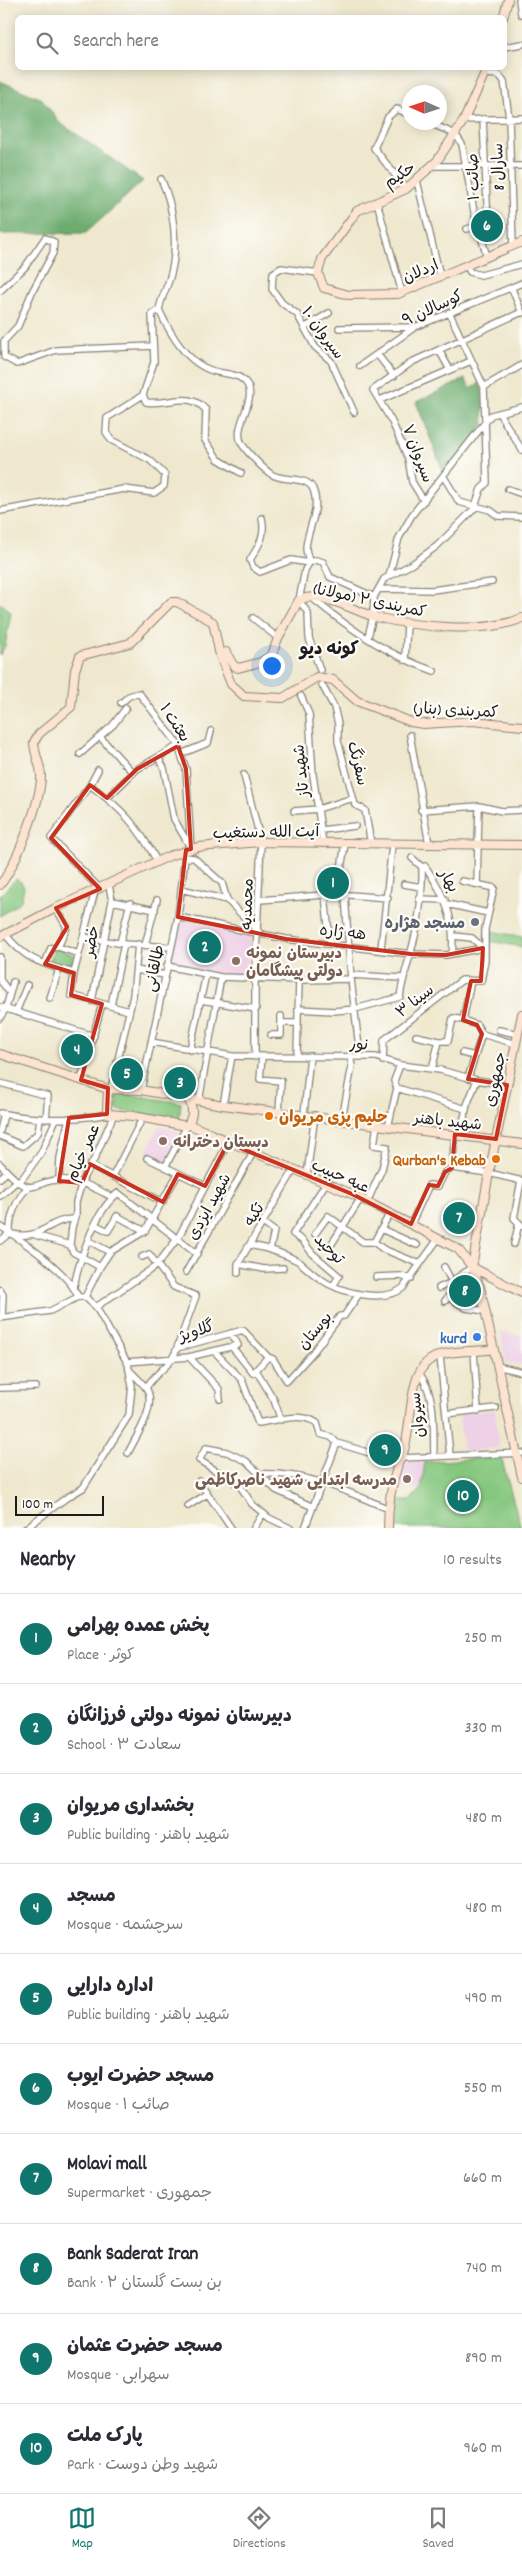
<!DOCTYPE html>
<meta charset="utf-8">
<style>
body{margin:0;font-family:Dekko,"Playpen Sans Arabic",sans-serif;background:#f2f2f3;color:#2b2b33}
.compass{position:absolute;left:402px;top:85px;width:45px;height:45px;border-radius:50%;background:#fff;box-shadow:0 2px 12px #0003;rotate:273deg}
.scale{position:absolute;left:15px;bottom:12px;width:89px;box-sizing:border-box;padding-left:5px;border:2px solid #1c1c1c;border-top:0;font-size:14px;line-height:18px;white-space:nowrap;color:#1c1c1c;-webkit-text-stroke:4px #fdfcf7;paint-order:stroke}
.you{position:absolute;left:271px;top:665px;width:18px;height:18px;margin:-12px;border:4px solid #fff;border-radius:50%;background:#1a73e8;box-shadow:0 0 0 8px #1a73e833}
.badge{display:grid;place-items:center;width:32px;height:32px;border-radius:50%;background:#0f766e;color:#fff;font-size:16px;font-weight:700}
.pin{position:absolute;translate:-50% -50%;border:2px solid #fff;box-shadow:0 1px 5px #0006}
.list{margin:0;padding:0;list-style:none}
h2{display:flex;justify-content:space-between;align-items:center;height:65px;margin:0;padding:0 20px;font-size:21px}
h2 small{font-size:16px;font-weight:400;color:#7c7c81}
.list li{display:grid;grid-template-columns:32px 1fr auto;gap:15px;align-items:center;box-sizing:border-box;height:90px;padding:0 20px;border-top:1px solid #e1e1e2}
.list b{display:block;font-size:19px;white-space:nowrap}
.list p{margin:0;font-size:16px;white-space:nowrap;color:#7c7c81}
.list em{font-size:16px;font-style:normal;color:#7c7c81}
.icon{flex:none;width:28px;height:28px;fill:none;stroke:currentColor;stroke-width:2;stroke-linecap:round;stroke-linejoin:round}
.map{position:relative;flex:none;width:522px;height:1528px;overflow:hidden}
.search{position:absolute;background:#fff;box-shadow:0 2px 12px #0003;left:15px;right:15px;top:15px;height:55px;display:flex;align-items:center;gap:12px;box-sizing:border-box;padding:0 18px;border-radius:8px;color:#7c7c81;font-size:19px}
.sheet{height:965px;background:#fff}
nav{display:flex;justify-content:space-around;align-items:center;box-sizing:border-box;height:70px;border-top:1px solid #e1e1e2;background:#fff;font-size:14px;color:#7c7c81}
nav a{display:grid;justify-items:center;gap:2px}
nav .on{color:#0f766e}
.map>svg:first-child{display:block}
</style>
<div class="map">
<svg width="522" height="1528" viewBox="0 0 522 1528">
<rect width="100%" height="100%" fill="#fdfcf7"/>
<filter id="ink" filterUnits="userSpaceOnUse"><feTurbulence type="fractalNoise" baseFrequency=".02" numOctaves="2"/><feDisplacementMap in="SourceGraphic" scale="10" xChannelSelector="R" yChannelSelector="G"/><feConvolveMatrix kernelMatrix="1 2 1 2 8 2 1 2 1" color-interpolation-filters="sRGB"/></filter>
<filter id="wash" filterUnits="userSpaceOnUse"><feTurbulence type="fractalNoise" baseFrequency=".0096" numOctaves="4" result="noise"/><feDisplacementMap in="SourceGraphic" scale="20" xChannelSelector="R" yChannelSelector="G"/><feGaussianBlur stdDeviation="1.12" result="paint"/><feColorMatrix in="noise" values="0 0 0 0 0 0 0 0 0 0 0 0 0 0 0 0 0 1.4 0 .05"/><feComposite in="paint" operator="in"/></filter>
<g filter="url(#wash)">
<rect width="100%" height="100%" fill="#efe8ce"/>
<path fill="#eed0e7" d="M179,919L196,922L194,933L196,922L252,933L245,978L171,965Z
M159,1126L180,1131L166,1162L146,1152Z
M501,1332L522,1336V1365L506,1363Z
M495,1410L499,1448L463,1452L459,1414Z
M403,1461L425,1462L421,1489L398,1487Z"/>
<path fill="#86c77f" stroke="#51724e" d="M0,603L11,612L5,646L0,655Z
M16,879L21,882L24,887L21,901L0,916V895Z
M486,930L522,937V947L484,940Z
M57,948L74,955L71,970L50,963L53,950Z
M120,1093L181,1103L179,1120L117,1110L115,1101Z
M501,1457L521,1528H392L393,1501H409L421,1490L425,1462Z"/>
<path fill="#6cac6e" stroke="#446445" d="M0,81L42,99L59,122L143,181L86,233L0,234Z
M465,379L471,389L479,383L482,389L484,425L445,476L416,402Z"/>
</g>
<g filter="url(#ink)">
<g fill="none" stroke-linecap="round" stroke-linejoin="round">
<defs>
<path id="street" d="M519,0L521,14
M504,47L522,44
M485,74L499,75L504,81L509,118L513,246
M464,120L522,118
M428,122L455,134L462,144L474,212L487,257
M433,166H522
M161,179C174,206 179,247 170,277C167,288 161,298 159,310C170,333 186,363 213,371C222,374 235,373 242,379C264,395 230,425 242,444C248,453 262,468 271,474C284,483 310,474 314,492C320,512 307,529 306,548C306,553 309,558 309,563L305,570L299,600L308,613L309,638L320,670
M417,181L440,276
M406,189L374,148L388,117L397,109L410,115
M377,202L402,293
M467,229L488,223L483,119
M466,265L470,272L481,275L522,264
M318,273L281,268L273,273L272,289L282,303L297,314L315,347L331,361L354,412
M512,289L522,313
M0,291L25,267L45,238L54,242L53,253L32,292L18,326L4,341V357L17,364L56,350L153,346
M159,310L152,314L154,362L143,395L146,402C169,406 188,390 206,410L205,440L218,459L241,473
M304,328L329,313
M339,328L415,327
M439,350L450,370
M377,354L394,376
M360,366L415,327L522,283
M484,387L522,365
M380,400L471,361
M499,413L522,450
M444,477L459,502L490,510L498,516L522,517
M508,489L522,494
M424,501L412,482L408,458L392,422L373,390L412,362L522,312
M0,511L124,489L154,493L164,486L165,475L150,460L111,440L106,432L107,418L143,395
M262,518C266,536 259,545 250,560L253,567L260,572L291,560L309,563L316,560L323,562L330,577L374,597
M389,576L399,538L412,515L491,415L522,407
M380,589L432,590L492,582
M312,598C348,628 390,656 434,671
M253,618L278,638
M368,637L373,616L374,597L384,579L412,564L437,546L474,509L481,489L487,483L484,387L449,312
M405,660L407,624
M322,685L334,707L338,724V741L355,805L365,810L371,844
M301,696L309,714L313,775L323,844
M121,703L129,696L139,693L177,743L186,769L191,849
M410,735L429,844
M100,737L133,773
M80,754L113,725L126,708
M181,754L208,743L211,731
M158,757L164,768L174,819L190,847
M98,770L90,785L51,838L100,889
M244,775L261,842L255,978V1057
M90,785C122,809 138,826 157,861
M107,798L137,769L178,746
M421,810L479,806L502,811L522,810
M294,811L318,809L353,798
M321,830L355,826
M185,857L194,858L222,883L227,900L259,932
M412,858L422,867L425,866C444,893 456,921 452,954
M404,884L421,887
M477,884L479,806
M181,889L227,900
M95,891L74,973L71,995L129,1011
M337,894L345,844
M325,895L330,944
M345,895L351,979L360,1056
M419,899L445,900
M260,900L337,894L388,898
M112,901L155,910
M447,904L488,913
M56,908L67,927L58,947
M178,917L286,939L411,954L446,955L483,948
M5,934C26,961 43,964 74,973
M454,936L472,938L483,948
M84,937L124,944L171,947
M120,943L130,903
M145,945L157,900
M381,949L392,845
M0,957V980L10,993
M45,964L51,948L58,947L79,954
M167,966L221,977L299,980L351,979
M136,970L165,975
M351,975L402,978
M50,998L59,969
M201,1000L256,1009
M92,1001L112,901L109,885
M111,1005L124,944
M0,1007L94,1036
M298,1009L334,1011L355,1009L400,997C402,982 406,970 410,955C418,929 423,894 422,867
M16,1012L27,985
M0,1018L6,1008L13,982
M463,1020L477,1025L482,1034L516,1044
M281,1023H297
M499,1030L518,1034
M271,1035H281V1016
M416,1036L439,1041
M151,1042L232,1056L376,1057L400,1065L440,1070L477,1080L507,1085
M190,1050L206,974
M462,1053L475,1056
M297,1056L299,980
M262,1057L260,1079L281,1081L279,1112
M383,1061L384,1040L462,980L481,981L485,960V929L494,888L462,881
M432,1069L439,1041H448L453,1018L463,1020L471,981
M468,1078L482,1034
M81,1080L102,1004
M0,1083L48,1096L46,1119
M397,1088L466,1109
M111,1089L133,996L138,944
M141,1090L178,917L185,857L183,851
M199,1101L221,977
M223,1105L232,1056
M0,1113C36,1121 73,1120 109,1114
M304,1114L310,1056
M342,1119L352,1066L350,1056
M388,1127L397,1088L394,1081L400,1065
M0,1131L4,1114
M460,1135L467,1105L477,1080
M0,1136L23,1146L38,1133L40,1118
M147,1158L205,1186
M0,1164C38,1206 30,1176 69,1180C84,1182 98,1190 112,1197
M90,1165L163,1202
M165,1167L187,1126
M452,1168L489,1173L522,1181
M452,1168L455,1134
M307,1175L315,1115
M113,1176L143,1117
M0,1178L7,1172
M59,1181L60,1158L69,1118
M521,1181L514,1218L522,1226
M19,1183L41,1153L56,1119
M326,1183L293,1234L303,1241L312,1253L339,1276L333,1286
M0,1196L17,1181
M367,1202L382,1169L387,1147L374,1145L377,1125
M263,1223L274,1231L270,1250
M411,1224L429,1185L438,1186L445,1172L452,1168
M96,1225L108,1231L117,1216L143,1230
M0,1226C22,1241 69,1272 78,1297
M381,1229L417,1245
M10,1233C9,1217 17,1198 28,1187
M12,1234C42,1241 48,1219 74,1219
M315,1234L328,1216L363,1242H374L390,1213
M35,1235L70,1245
M0,1241L10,1233
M89,1241L110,1252
M374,1242L383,1249L420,1264
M514,1244L519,1223
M250,1245C266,1248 283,1253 298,1261C305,1266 311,1273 319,1278C338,1292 383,1304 403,1288L438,1239
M331,1245L361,1198
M142,1257L149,1254L174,1287L196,1296L177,1348
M238,1264L264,1269L283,1268
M100,1267L73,1252L70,1245L72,1227L76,1214V1202L84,1176L95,1158L114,1114
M444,1267L452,1282
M186,1272L253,1153
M238,1273V1264L294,1170
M376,1277L401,1276L411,1279
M74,1286C80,1258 95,1211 118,1193L197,1254
M439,1288L452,1282L472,1267
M0,1290L3,1295L2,1317
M85,1297L100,1267L110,1252L145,1231L178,1174
M445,1301L448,1297L466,1308L485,1311
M96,1307L156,1266L178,1238L228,1143
M0,1318L50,1311L78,1297H85L96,1307L128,1364L132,1386L129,1415L83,1488L66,1498L26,1528
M232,1347L253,1373L268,1357
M214,1351L242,1380L258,1423C278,1420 300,1412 317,1423L320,1434L331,1437L337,1443L399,1462
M474,1352L478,1411
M440,1356L450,1456
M189,1357L219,1389L220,1399
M127,1362L189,1357L238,1345L231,1333
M497,1366L522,1372
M256,1370L274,1400L281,1420
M419,1373C437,1396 433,1428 434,1456
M0,1388L36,1387
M146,1388C155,1372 172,1366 177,1348L243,1330L268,1357L273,1359L287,1381L314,1351L340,1316H344L359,1294
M446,1414L496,1408
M128,1453C136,1436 158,1406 146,1388C141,1381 135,1376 129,1370
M401,1458L522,1453
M260,1474C308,1472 345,1491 389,1509
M199,1481L231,1528
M188,1506L207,1494
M254,1528L263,1513
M290,1528L269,1518L252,1504L240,1486L199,1460L206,1448L227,1452L246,1461L276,1490L313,1507
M305,1528L337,1443"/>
<path id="secondary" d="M503,18L508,0
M487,68L464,120L437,161L406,189L357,211L322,259L318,273L324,288L349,295L398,294L522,242
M220,656L226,652L233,665L238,668L261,662L272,655L278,638L299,600C322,590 353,611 375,617C414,626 485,635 522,618
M0,885C16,865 41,802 41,776C41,765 34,754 34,742L39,734L71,707L75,670L80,656L130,643L171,602H177L213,622L220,656L231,684L244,696L283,698L317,677L333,680L357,701L411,722L423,724L473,721L522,726
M0,937L56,908L169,856L198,847L261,842L522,845
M0,1054L108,1089
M188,1099C194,1109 193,1116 187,1126L133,1116L109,1114L107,1110L108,1089L141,1090L223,1105L522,1144
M188,1124L352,1194L458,1249L472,1267L480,1287L522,1477
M472,1267L489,1173L522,1014
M472,1267L522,1293
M388,1528C388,1506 391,1485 398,1464C400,1459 403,1455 404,1450C412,1427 408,1373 430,1360C449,1348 473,1353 494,1349"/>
</defs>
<use href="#street" stroke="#868275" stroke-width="8"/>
<use href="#secondary" stroke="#868275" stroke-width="10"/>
<use href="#street" stroke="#fff" stroke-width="5.5"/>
<use href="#secondary" stroke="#fde4d1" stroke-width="8"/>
</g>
</g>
<path fill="none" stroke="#c8321e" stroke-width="4" stroke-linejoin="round" d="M178,746L186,769L191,849L186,850L178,917L286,939L411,954L446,955L483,948L481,981H471L463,1020L477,1025L482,1034L468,1079L507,1085L496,1139L455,1134L452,1168L445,1172L438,1186L429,1185L411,1224L352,1194L228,1143L205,1186L178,1174L163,1202L90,1164L82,1183L59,1181L69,1118L107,1114L108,1088L81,1080L102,1004L71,995L74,973L45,964L67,927L56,908L100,889L51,838L90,785L107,798L137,769Z"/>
<circle fill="#6b7280" stroke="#fdfcf7" stroke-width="2" cx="475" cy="922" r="5"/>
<g fill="#8d6e63" stroke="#fdfcf7" stroke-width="2">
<circle cx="236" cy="961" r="5"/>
<circle cx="163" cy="1141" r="5"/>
<circle cx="407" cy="1479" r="5"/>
</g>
<g fill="#e8710a" stroke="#fdfcf7" stroke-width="2">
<circle cx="269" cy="1116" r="5"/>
<circle cx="496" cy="1159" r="5"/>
</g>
<circle fill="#3f7fe0" stroke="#fdfcf7" stroke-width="2" cx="477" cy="1337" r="5"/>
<g text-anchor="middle" stroke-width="4.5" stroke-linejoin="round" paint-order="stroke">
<g font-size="16" fill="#1c1c1c" stroke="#fdfcf7">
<text transform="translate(497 167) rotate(-92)" y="6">سارال 8</text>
<text transform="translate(399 174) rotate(-33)" y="6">حکیم</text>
<text transform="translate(472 177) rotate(-92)" y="6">صائب ۱</text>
<text transform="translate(420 270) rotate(-23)" y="6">اردلان</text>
<text transform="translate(432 307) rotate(-25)" y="6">کوسالان ۹</text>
<text transform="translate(324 332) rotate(54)" y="6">سیروان ۱۰</text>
<text transform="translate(419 453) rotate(69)" y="6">سیروان ۷</text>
<text transform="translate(370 599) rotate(12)" y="6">کمربندی ۲ (مولانا)</text>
<text transform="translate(456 709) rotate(3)" y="6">کمربندی (بنار)</text>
<text transform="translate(176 722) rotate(57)" y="6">بعثت ۱</text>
<text transform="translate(359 763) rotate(76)" y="6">سفرنگ</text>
<text transform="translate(300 771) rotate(-96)" y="6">شهید تاز</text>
<text transform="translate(266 831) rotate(-1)" y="6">آیت الله دستغیب</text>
<text transform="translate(450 880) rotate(60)" y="6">بهار</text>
<text transform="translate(246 904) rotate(-88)" y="6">محمدیه</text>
<text transform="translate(343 931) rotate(6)" y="6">هه ژاره</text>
<text transform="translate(90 941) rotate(-80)" y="6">خضر</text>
<text transform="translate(153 968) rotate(-78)" y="6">طالقانی</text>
<text transform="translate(414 1000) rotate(-38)" y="6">سینا ۳</text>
<text transform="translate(359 1043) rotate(3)" y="6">نور</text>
<text transform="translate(494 1079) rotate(-78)" y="6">جمهوری</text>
<text transform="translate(448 1120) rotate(6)" y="6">شهید باهنر</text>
<text transform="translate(82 1152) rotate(-66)" y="6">عمر خیام</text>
<text transform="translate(341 1175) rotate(24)" y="6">عبه حبیب</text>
<text transform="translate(208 1206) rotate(-61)" y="6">شهید ایزدی</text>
<text transform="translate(253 1214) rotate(-58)" y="6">تکیه</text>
<text transform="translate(330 1248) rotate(45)" y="6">توحید</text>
<text transform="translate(196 1330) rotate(-19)" y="6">گلاویژ</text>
<text transform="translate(314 1330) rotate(-50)" y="6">بوستان</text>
<text transform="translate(416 1415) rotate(-96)" y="6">سیروان</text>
</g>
<g font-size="16" font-weight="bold" fill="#5b616d" stroke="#fdfcf7" text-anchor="end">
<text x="465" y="928">مسجد هژاره</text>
</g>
<g font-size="16" font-weight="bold" fill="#785e54" stroke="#fdfcf7" text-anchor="start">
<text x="246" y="958">دبیرستان نمونه<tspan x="246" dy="18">دولتی پیشگامان</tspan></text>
<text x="173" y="1147">دبستان دخترانه</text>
<text x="397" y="1485" text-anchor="end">مدرسه ابتدایی شهید ناصرکاظمی</text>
</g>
<g font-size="16" font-weight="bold" fill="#c56008" stroke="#fdfcf7" text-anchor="start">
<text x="279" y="1122">حلیم پزی مریوان</text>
<text x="486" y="1165" text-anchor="end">Qurban's Kebab</text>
</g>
<g font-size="16" font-weight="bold" fill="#366cbe" stroke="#fdfcf7" text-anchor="end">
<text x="467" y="1343">kurd</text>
</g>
<g font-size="18" font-weight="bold" fill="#1c1c1c" stroke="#fdfcf7">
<text x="329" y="654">کونه دیو</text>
</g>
</g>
</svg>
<svg class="compass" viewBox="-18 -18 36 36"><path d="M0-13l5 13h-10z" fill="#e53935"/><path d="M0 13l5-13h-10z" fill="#7c7c81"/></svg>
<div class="scale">100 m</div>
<div class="you"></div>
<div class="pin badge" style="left:333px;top:883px">1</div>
<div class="pin badge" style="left:205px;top:947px">2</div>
<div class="pin badge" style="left:180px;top:1083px">3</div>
<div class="pin badge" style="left:77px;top:1050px">4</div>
<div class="pin badge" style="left:127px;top:1074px">5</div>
<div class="pin badge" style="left:487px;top:226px">6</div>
<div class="pin badge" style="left:459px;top:1218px">7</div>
<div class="pin badge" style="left:465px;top:1291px">8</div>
<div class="pin badge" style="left:385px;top:1450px">9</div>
<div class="pin badge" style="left:463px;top:1496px">10</div>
<div class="search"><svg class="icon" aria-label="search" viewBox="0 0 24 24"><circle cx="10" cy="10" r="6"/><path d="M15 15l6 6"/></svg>Search here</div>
</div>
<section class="sheet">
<h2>Nearby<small>10 results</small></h2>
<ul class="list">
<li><span class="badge">1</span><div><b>پخش عمده بهرامی</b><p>Place · کوثر</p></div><em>250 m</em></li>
<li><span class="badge">2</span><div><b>دبیرستان نمونه دولتی فرزانگان</b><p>School · سعادت ۳</p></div><em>330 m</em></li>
<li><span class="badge">3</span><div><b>بخشداری مریوان</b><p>Public building · شهید باهنر</p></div><em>480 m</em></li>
<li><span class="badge">4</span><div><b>مسجد</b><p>Mosque · سرچشمه</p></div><em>480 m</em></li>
<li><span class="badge">5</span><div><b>اداره دارایی</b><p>Public building · شهید باهنر</p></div><em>490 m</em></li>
<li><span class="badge">6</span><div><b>مسجد حضرت ایوب</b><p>Mosque · صائب ۱</p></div><em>550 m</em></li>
<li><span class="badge">7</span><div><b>Molavi mall</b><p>Supermarket · جمهوری</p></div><em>660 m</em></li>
<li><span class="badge">8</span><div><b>Bank Saderat Iran</b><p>Bank · بن بست گلستان ۲</p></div><em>740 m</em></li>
<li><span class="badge">9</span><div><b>مسجد حضرت عثمان</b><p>Mosque · سهرابی</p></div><em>890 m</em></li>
<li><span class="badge">10</span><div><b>پارک ملت</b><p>Park · شهید وطن دوست</p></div><em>960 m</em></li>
</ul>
</section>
<nav>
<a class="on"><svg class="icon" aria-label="map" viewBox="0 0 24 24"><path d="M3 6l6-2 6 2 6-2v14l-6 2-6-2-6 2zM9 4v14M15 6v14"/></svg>Map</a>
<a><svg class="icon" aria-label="directions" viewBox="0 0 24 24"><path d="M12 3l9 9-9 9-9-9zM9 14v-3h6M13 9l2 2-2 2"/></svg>Directions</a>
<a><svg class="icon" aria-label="saved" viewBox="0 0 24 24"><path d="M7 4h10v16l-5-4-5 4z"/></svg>Saved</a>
</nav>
